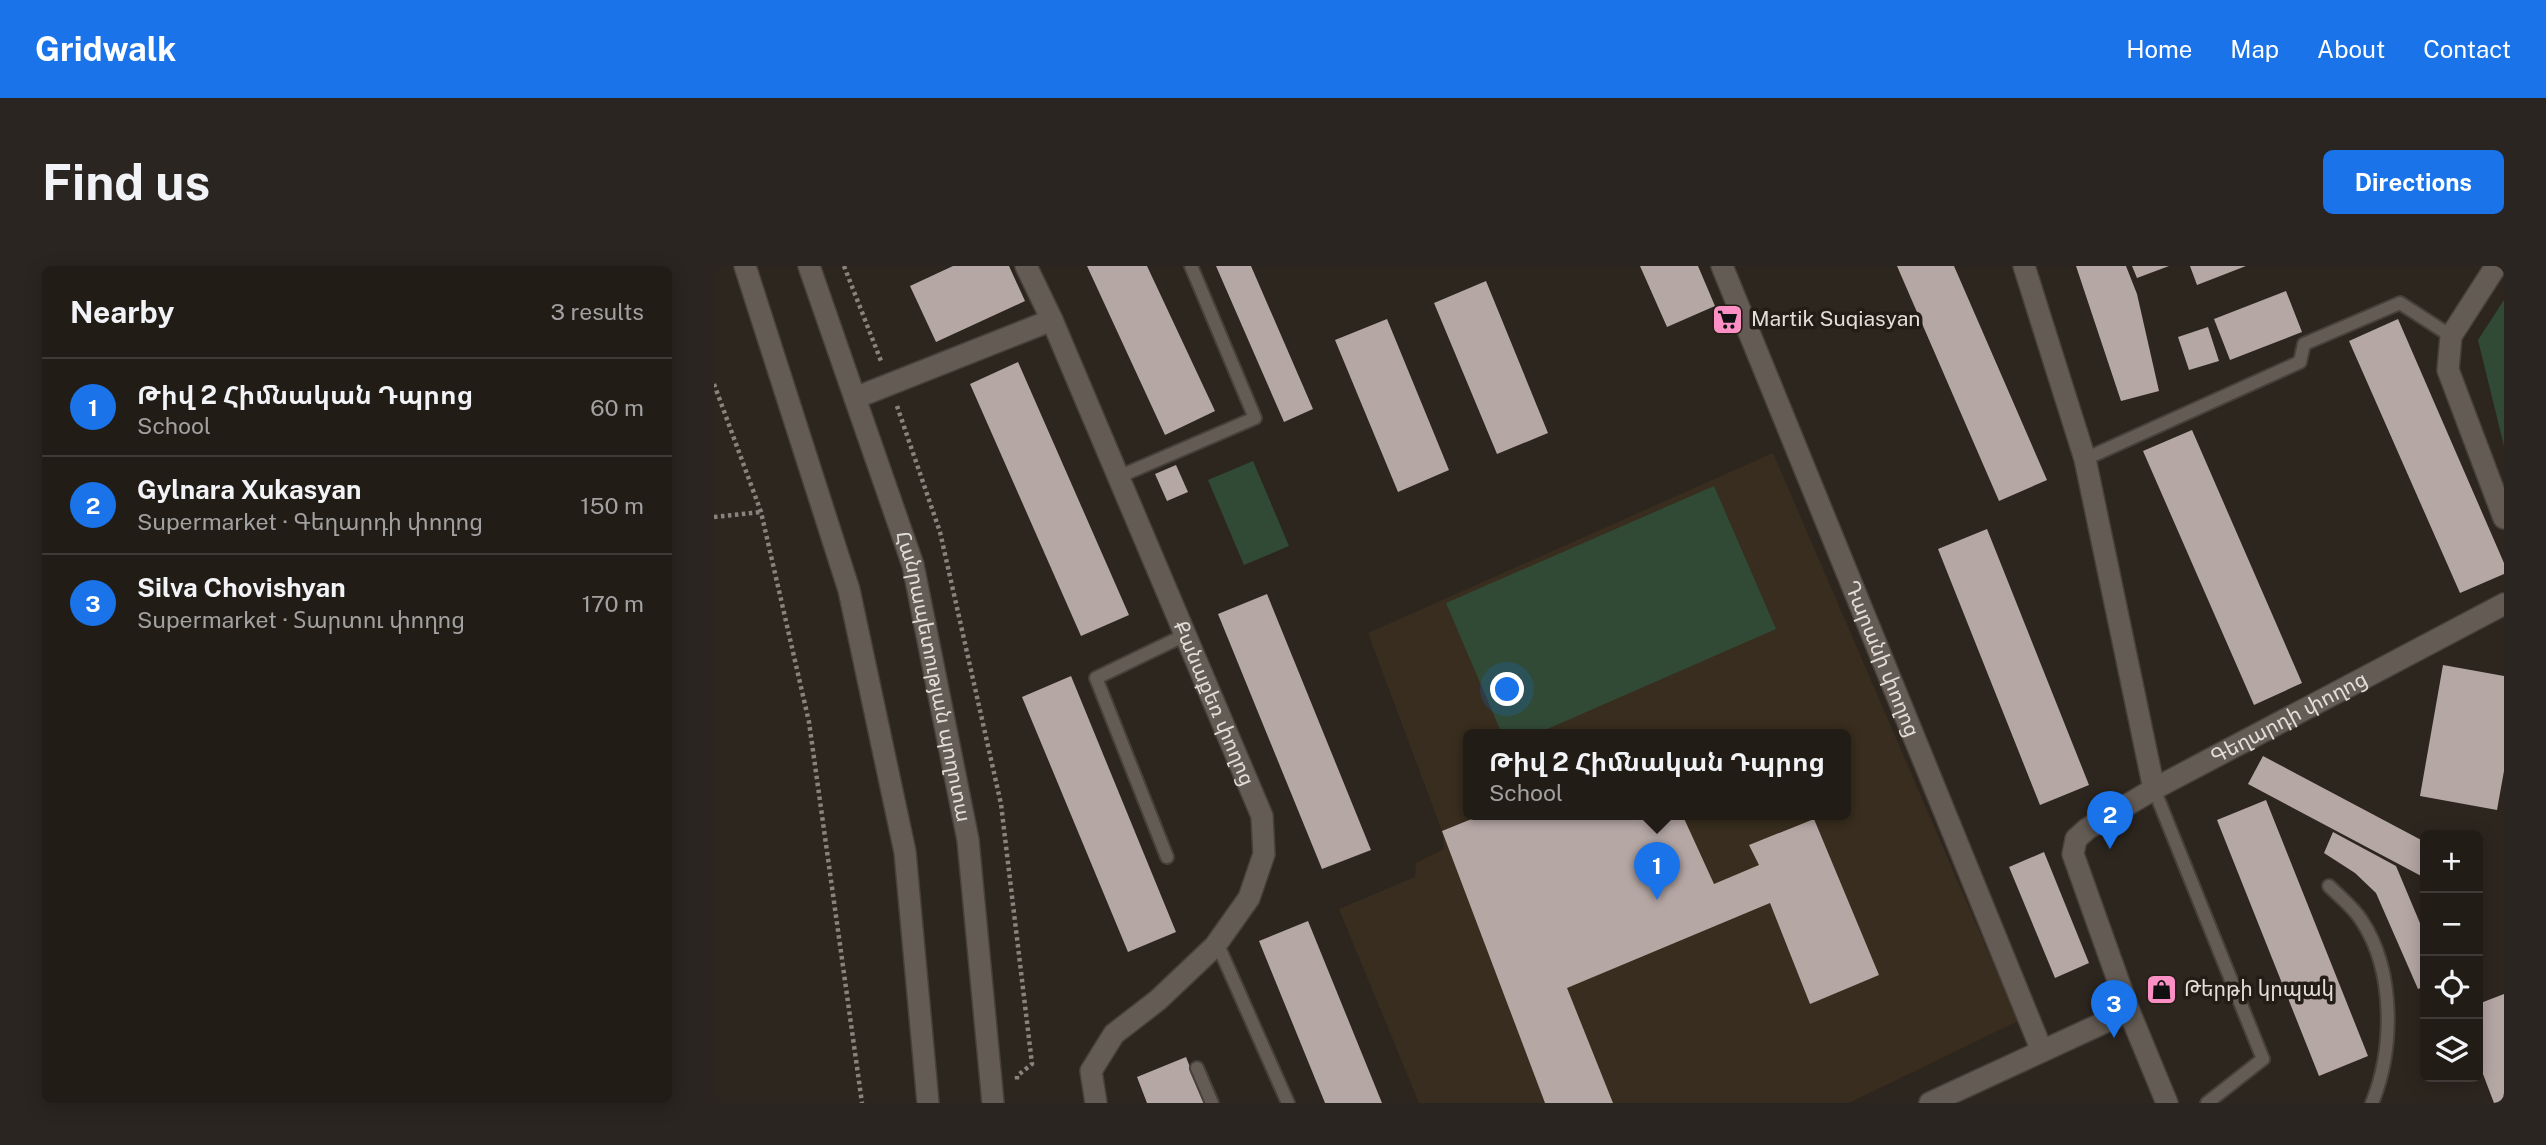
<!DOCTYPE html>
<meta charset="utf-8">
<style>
body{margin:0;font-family:"Public Sans","Noto Sans Armenian",sans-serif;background:#2a2520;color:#f1f3f6}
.controls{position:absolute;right:21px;bottom:21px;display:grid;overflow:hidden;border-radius:10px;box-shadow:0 4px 18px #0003}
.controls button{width:63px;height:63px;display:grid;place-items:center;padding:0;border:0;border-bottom:2px solid #3f3a36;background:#221c17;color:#f1f3f6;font:35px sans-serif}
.you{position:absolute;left:794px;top:424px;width:24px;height:24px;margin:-18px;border:5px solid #fff;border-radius:50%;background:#1a73e8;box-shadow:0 0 0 10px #1a73e833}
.badge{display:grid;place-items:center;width:46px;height:46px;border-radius:50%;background:#1a73e8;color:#fff;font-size:23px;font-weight:700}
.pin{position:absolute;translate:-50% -58px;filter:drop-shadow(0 2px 4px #0008)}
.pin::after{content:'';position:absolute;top:37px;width:24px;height:21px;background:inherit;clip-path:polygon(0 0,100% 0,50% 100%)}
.popup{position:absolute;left:749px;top:463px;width:388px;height:91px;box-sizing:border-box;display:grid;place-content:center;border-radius:10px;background:#221c17;filter:drop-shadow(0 2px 5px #0005);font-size:23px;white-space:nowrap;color:#a2a1a1}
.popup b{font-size:26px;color:#f1f3f6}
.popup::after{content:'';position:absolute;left:50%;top:100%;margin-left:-14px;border:14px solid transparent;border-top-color:#221c17}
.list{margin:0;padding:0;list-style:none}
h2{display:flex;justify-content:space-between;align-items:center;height:91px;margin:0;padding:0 28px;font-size:30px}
h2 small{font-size:23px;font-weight:400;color:#a2a1a1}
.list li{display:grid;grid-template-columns:46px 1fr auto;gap:21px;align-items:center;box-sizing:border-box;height:98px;padding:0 28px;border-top:2px solid #3f3a36}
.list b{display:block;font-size:26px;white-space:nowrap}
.list p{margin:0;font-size:23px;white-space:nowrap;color:#a2a1a1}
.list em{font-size:23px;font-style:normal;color:#a2a1a1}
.icon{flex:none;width:38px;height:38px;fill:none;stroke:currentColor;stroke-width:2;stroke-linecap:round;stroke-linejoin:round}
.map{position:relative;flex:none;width:1790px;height:837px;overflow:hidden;border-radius:10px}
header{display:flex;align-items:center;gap:42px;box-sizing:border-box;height:98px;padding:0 35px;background:#1a73e8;color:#fff}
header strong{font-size:33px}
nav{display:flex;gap:38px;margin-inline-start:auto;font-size:24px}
.intro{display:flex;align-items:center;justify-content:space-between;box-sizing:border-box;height:168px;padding:0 42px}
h1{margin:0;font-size:49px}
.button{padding:18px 32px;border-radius:10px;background:#1a73e8;color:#fff;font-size:24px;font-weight:700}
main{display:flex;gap:42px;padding:0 42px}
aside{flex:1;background:#221c17;border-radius:10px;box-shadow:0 4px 18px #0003}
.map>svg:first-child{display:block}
</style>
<header>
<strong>Gridwalk</strong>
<nav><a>Home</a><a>Map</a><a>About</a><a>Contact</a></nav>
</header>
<div class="intro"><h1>Find us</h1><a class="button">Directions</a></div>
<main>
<aside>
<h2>Nearby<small>3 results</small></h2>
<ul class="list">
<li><span class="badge">1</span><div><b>Թիվ 2 Հիմնական Դպրոց</b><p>School</p></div><em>60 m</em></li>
<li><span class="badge">2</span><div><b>Gylnara Xukasyan</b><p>Supermarket · Գեղարդի փողոց</p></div><em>150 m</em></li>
<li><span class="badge">3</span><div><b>Silva Chovishyan</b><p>Supermarket · Տարտու փողոց</p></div><em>170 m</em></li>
</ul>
</aside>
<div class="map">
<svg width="1790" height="837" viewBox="0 0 1790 837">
<rect width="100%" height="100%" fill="#2d261f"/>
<path fill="#382d1e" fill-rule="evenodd" d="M1059,187L1304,755L1135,837H705L625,643L701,611L702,597L730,583L728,565L654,367ZM754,468H1132V548H754Z"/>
<path fill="#314a36" d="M1790,34V180L1764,74Z
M539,195L575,280L530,299L494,214Z
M1000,220L1062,363L822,468H788L732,337Z"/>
<path fill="#b5a7a4" d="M239,0H295L311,35L222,76L196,20Z
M373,0H433L501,145L451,169Z
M502,0H537L599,143L570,156Z
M926,0H984L1001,40L953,61Z
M1183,0H1240L1333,214L1285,235Z
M1362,0H1412L1423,28L1445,125L1407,135Z
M1418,0H1455L1423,12Z
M1476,0H1532L1483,19Z
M772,15L834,167L783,188L720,37Z
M1572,25L1588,66L1516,94L1500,53Z
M673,53L735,204L684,226L621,74Z
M1684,53L1790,297V308L1746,327L1635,75Z
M1494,61L1505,95L1475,104L1464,71Z
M304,96L415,349L367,370L256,118Z
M1478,164L1588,417L1540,439L1429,185Z
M462,199L474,226L453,235L441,208Z
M1273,263L1375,519L1326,539L1224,283Z
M553,328L657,584L608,603L504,348Z
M1729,399L1790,410V505L1783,544L1706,530Z
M357,410L462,666L414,686L308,431Z
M1549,490L1711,576V612L1534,518Z
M1552,534L1654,790L1605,810L1503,554Z
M770,548H968L1000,618L1045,599L1035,579L1100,553L1165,709L1096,738L1056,637L853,722L899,837H831L728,565Z
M1619,566L1682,600L1711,669V720L1704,723L1662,627L1641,607L1610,587Z
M1330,586L1375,697L1341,712L1295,601Z
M594,655L668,837H611L545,675Z
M1790,728V837H1780L1764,795V738Z
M472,791L490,837H433L423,811Z"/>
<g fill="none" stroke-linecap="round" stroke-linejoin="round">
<defs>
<path id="lane" d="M1371,193L1586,96L1590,78L1686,37L1737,70
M404,211L541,152L477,0
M1440,523L1549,793L1493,837
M453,591L382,412L471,369
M1615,620C1626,631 1640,642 1648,655C1681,706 1680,783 1658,837
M503,677L574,837
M483,802L498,837"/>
<g id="street">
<path id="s1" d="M312,0L338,54L548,550L550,588L535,632L501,680L444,734L400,768L377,805L382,837"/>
<path id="s2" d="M1008,0L1328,785"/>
<path d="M1310,0L1371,193L1440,523"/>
<path d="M1782,0L1737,70L1734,104L1790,252"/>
<path d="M141,132L338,54"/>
<path d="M1216,837L1415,745"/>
<path id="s3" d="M1453,837L1415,745L1359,588L1362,573L1373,563L1440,523L1790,338"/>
</g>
<g id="secondary">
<path d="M31,0L135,324L191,586L214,837"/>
<path id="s4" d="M95,0L199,299L254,574L279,837"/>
</g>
</defs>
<use href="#lane" stroke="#47403b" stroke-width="16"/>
<use href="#street" stroke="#47403b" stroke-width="24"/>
<use href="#secondary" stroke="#47403b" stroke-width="24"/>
<path stroke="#89837d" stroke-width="4.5" stroke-dasharray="3.5 3.5" stroke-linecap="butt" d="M130,0L167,95
M0,118L47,246L95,456L148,837
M183,140L226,266L287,538L318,798L303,810V815
M0,251L47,246"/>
<use href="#lane" stroke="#645c54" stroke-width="12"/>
<use href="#street" stroke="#645c54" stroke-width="21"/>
<use href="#secondary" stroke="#645c54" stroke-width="21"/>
</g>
<defs>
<symbol id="supermarket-square" viewBox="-11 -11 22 22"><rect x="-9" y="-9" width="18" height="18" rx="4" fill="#fc8fc3" stroke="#241d16"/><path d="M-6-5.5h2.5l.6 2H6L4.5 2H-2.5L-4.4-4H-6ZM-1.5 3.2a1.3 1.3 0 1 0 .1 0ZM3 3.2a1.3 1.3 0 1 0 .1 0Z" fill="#111"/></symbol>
<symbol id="shop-square" viewBox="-11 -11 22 22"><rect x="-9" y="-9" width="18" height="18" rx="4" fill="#fc8fc3" stroke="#241d16"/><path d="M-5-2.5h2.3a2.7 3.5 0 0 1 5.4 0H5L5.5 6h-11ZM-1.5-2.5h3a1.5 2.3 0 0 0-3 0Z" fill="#111"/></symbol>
</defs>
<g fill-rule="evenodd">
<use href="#supermarket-square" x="996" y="36" width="35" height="35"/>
<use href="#shop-square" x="1430" y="706" width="35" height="35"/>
</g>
<g text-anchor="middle" stroke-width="7" stroke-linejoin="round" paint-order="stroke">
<g font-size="21" fill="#e2ddd8" stroke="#241d16" text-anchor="start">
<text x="1037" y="60">Martik Suqiasyan</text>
<text x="1470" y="730">Թերթի կրպակ</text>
</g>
<g font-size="21" fill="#e2ddd8" stroke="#241d16">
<text dy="7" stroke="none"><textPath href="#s2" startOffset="424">Դարանի փողոց</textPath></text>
<text dy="7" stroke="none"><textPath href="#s4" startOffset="430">Հանրապետության պողոտա</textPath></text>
<text dy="7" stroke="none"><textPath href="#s1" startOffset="476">Քանաքեռ փողոց</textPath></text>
<text dy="7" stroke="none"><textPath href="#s3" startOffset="527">Գեղարդի փողոց</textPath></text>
</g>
</g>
</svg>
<div class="controls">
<button>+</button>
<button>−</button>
<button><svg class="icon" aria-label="locate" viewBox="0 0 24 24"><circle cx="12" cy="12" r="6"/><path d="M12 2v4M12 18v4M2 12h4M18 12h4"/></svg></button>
<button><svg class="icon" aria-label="layers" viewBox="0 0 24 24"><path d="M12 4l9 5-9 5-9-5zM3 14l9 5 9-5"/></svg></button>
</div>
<div class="you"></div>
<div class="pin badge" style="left:943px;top:634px">1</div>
<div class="popup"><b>Թիվ 2 Հիմնական Դպրոց</b>School</div>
<div class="pin badge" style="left:1396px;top:583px">2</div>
<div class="pin badge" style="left:1400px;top:772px">3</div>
</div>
</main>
